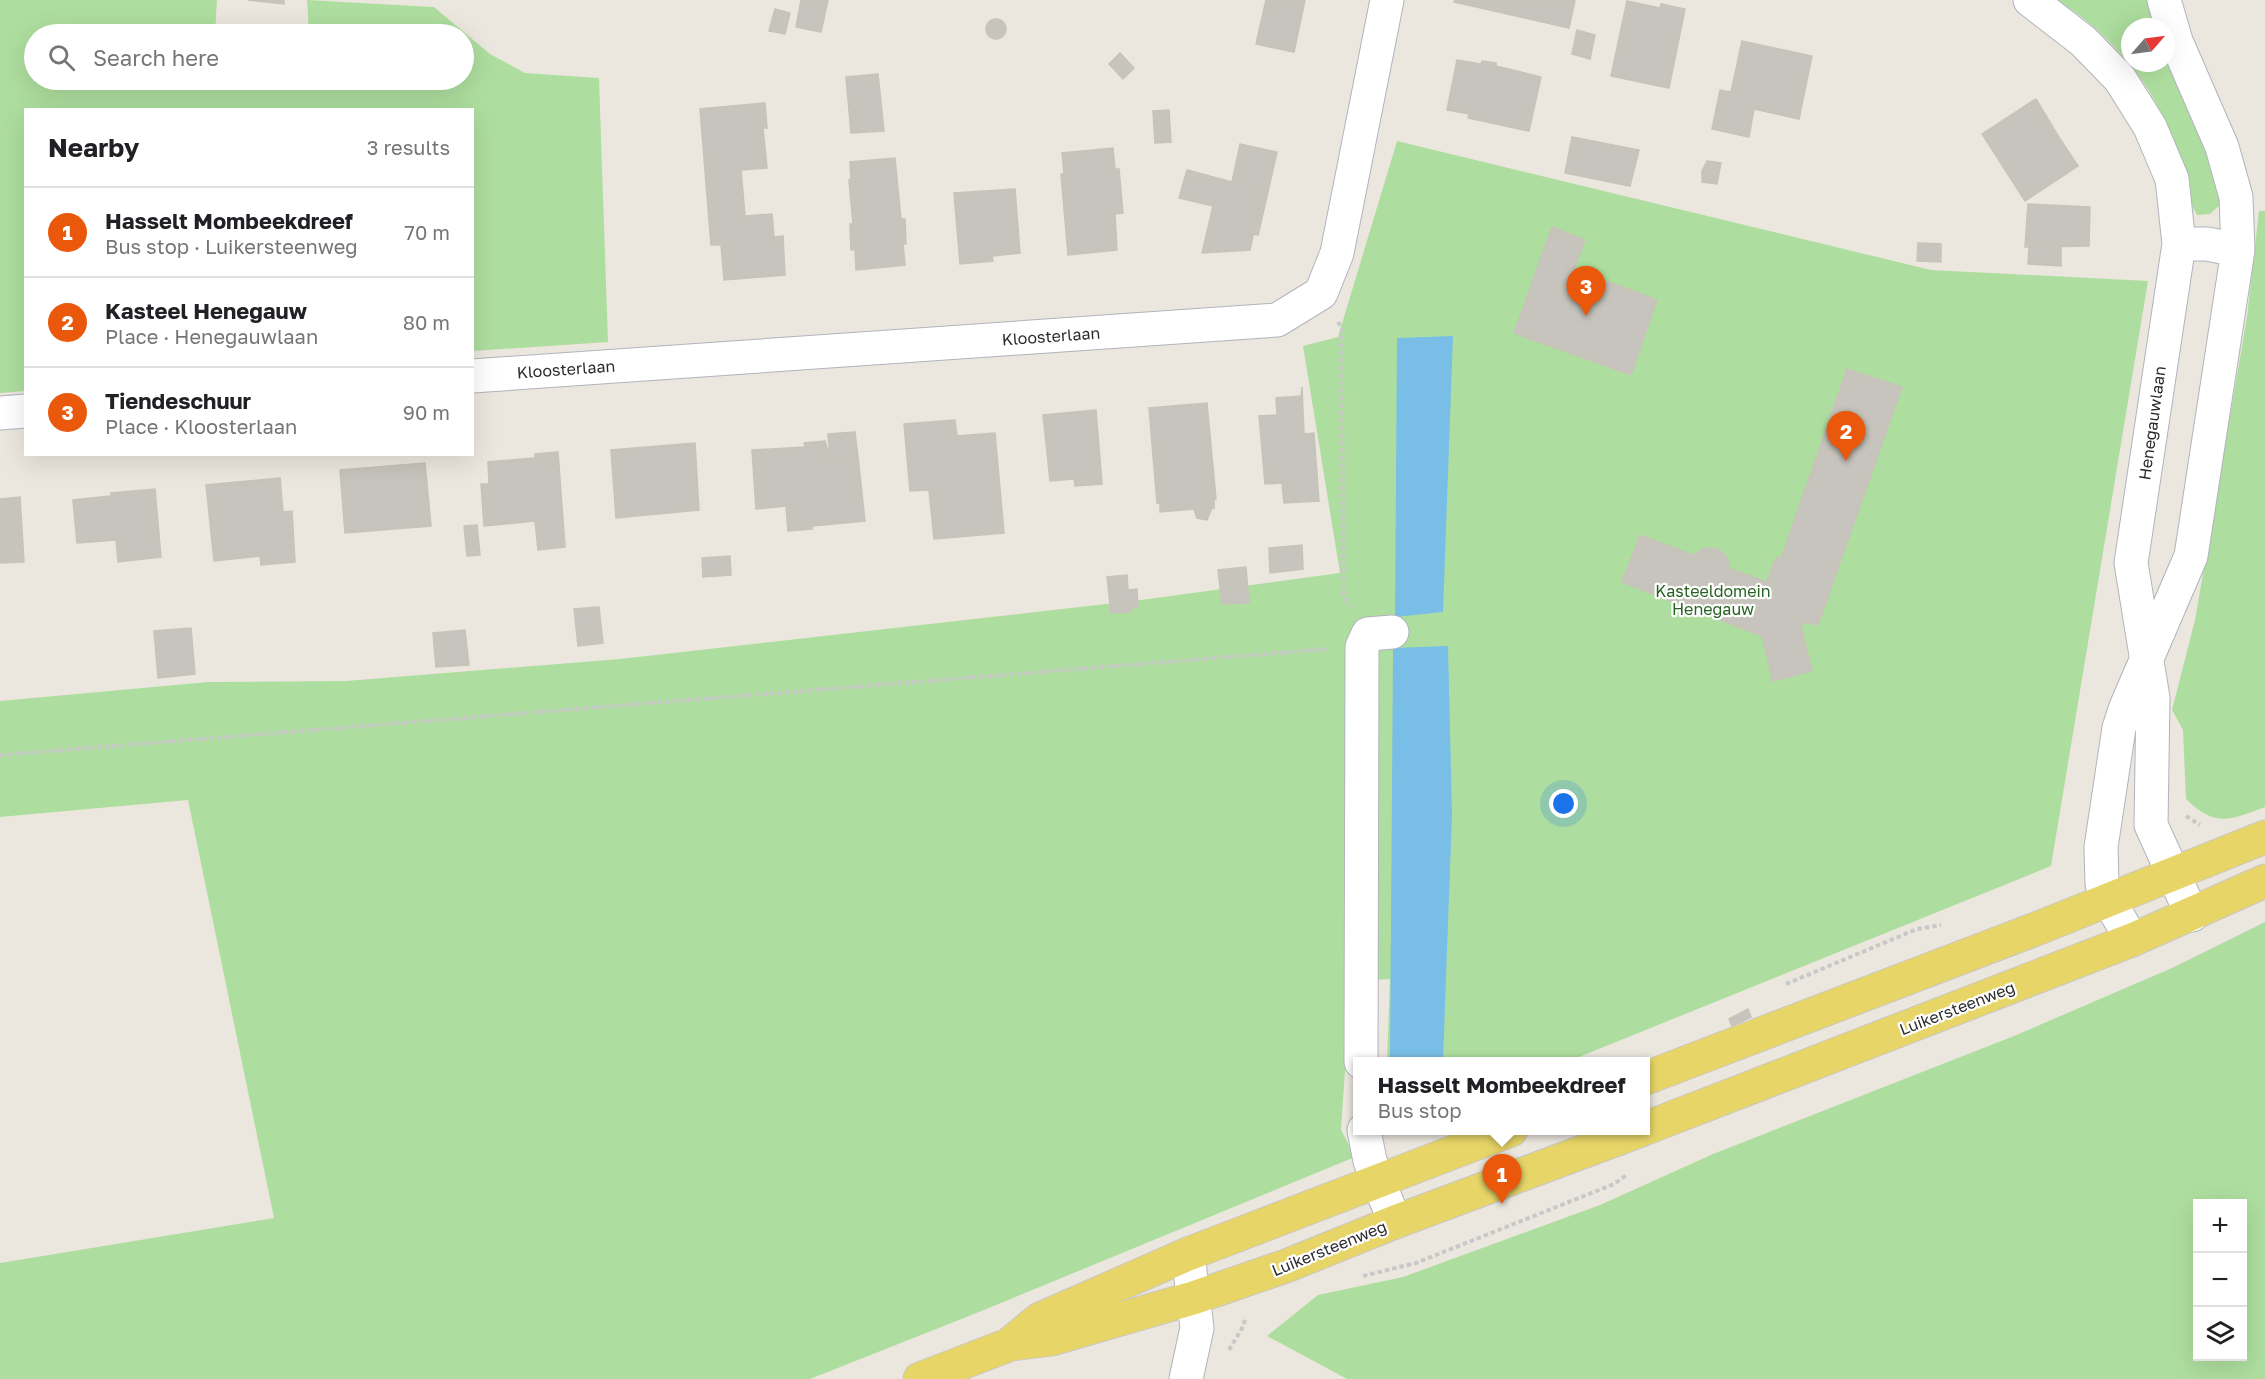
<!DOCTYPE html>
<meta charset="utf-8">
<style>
body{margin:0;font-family:"Golos Text",sans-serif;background:#f2f2f2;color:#202124}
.controls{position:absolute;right:18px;bottom:18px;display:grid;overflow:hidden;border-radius:0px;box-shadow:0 6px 24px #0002}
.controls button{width:54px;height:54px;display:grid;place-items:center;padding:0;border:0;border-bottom:2px solid #e0e0e0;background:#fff;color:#202124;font:30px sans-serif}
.compass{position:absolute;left:2121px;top:18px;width:54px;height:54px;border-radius:50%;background:#fff;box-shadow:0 6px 24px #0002;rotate:62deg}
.you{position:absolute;left:1564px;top:804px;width:21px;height:21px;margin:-15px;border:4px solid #fff;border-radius:50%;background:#1a73e8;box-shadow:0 0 0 9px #1a73e833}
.badge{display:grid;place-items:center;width:39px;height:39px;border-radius:50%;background:#ea580c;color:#fff;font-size:20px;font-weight:700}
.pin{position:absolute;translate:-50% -50px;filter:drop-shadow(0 2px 3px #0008)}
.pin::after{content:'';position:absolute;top:32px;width:21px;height:18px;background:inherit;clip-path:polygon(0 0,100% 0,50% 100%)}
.popup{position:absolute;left:1353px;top:1057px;width:297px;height:78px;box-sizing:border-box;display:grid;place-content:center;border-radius:0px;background:#fff;filter:drop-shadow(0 2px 4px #0005);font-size:20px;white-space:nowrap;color:#757577}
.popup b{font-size:22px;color:#202124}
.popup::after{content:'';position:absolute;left:50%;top:100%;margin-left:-12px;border:12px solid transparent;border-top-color:#fff}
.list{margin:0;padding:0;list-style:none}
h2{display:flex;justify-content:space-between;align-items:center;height:78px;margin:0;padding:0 24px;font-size:26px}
h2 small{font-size:20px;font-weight:400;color:#757577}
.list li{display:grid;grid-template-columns:39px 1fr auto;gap:18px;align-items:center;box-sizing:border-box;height:90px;padding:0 24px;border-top:2px solid #e0e0e0}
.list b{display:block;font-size:22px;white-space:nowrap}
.list p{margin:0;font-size:20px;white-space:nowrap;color:#757577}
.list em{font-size:20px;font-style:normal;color:#757577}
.icon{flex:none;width:33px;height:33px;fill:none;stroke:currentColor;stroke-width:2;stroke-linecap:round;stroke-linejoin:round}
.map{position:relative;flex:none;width:2265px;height:1379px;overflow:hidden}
.search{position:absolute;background:#fff;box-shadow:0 6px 24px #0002;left:24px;top:24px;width:450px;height:66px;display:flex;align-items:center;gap:15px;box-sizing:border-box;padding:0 21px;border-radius:33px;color:#757577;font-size:22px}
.panel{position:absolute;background:#fff;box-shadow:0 6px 24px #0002;left:24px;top:108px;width:450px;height:348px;border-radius:0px}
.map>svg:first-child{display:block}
</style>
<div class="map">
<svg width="2265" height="1379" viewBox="0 0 2265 1379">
<rect width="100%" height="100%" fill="#ece7de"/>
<path fill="#aede9f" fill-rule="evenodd" d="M0,0H217L215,34H34V80H464V34H309L307,0L434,7L490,54L525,73L599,78L608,342L473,351L472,110H26L25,391L0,393Z
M2057,0H2149L2158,27H2130V63H2166V52L2201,135L2219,195L2220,205L2210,214L2197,215C2181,188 2177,157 2167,128C2151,79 2100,26 2057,0Z
M1397,141L1931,270L2148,281L2051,866L1569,1061H1387L1390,979L1351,981L1341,1130L1355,1157L979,1312L810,1379H0V1263L274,1218L188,800L0,817V701L208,682L346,681L620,659L1141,600L1340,573L1303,346L1338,337Z
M2259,211H2265V807C2231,820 2215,828 2186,799L2183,730L2172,710L2195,620L2247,317Z
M2265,922V1379H1347L1267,1336L1318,1295L1403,1277L1600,1205L1713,1154L2014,1036L2172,968ZM2198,1204H2242V1356H2198Z"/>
<path fill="#79bee6" d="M1453,336L1443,612L1395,617L1397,338Z
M1448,646L1452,814L1443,1061L1390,1062L1393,648Z"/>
<path fill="#c7c4bd" stroke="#c7c3b8" stroke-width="1.5" d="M248,0H284V4Z
M801,0H828L821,32L796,27Z
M1266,0H1305L1294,52L1256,44Z
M1455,0H1575L1569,28L1454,2Z
M1627,1L1660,8L1661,4L1685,9L1669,88L1611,76Z
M775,9L790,13L785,34L769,31Z
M986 29a10 10 0 1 1 20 0a10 10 0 1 1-20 0Z
M1577,30L1595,35L1590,59L1572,54Z
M1742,41L1812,56L1799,119L1754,109L1749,137L1712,129L1720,90L1731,92Z
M1120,53L1134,68L1123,79L1109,64Z
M1457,60L1481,64L1482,61L1496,63V66L1541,77L1529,131L1468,118L1469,114L1447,110Z
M878,74L884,131L851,133L846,77Z
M2036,99L2057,134L2053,137L2031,102Z
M2031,102L2053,137L2057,134L2078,166L2025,201L1982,134Z
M765,103L767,128H763L767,168L741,170L745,216L772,214L774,237L783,236L785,275L724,280L721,245H711L700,109Z
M1169,110L1171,142L1155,143L1153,111Z
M1572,137L1639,150L1630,186L1565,173Z
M1240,144L1277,152L1268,192L1263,191L1250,250L1202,253L1213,206L1179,198L1187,170L1232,182Z
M1113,148L1115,169H1119L1123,213L1115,214L1117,250L1068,255L1061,174H1064L1062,153Z
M895,158L901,219H905L906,244H903L905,265L856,270L855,249L851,250L850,224H853L849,180L851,179L850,162Z
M1707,161L1721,163L1717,184L1702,182V171Z
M1015,189L1020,253L992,256L993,261L960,264L954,193Z
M1263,191L1268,192L1258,235L1253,234Z
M2028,204L2090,207L2089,246L2025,247Z
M1552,227L1585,240L1574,269L1657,300L1631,375L1514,333Z
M1918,243L1941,244V262L1917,261Z
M2061,246V266L2028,264L2029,247Z
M1847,369L1902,387L1818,625L1803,622L1801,627L1812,671L1773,681L1762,636L1622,582L1640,535L1693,555L1705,548L1717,549L1727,557L1730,569L1767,582L1776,557L1781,559Z
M1302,387L1304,434L1314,433L1319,501L1284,503L1282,483L1265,484L1259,416L1277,415L1276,398L1301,396Z
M1207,403L1216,499H1214V508H1212L1207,520L1197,518L1194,509L1160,512V503H1157L1149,408Z
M1096,410L1102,484L1075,486L1074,479L1050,481L1043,415Z
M955,420L957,436L995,433L1004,533L934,539L929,490L910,491L904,424Z
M855,432L858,457L830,458L828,434Z
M825,441L830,458L858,457L865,521L812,526V529L788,531L786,506L756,509L752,450L805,447L804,443Z
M695,443L699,510L616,518L611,450Z
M558,452L565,547L538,550L535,521L484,526L481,484H489L488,462L535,458V454Z
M425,463L431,526L345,533L340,470Z
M280,478L283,512L292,511L295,562L261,565L260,556L214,561L206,485Z
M155,489L161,557L118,562L116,540L77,543L73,500L111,496V493Z
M20,497L24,562L0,563V499Z
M477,525L480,555L467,556L464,526Z
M1302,545L1303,569L1270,573L1269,548Z
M730,556L731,575L703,577L702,558Z
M1246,567L1249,603L1222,604L1218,570Z
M1127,575L1128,590L1137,589L1138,607L1131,608V612L1111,613L1107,577Z
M599,607L603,643L578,646L574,609Z
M191,628L195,674L158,678L154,631Z
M465,630L469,665L436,667L433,633Z
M1748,1009L1751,1017L1732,1026L1729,1019Z"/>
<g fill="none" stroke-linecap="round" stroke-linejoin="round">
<defs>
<path id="minor" d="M2030,0L2083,41L2120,79L2150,127L2172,179L2179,244L2131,563L2153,698L2151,825L2192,915
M2179,244H2207L2238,250
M472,376L1277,320L1321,293L1337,253L1387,0
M0,413L26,411
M2132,940L2108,899L2102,884L2101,847L2119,728L2126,707L2191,556L2238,250L2236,197L2222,147L2176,41L2164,0
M1361,1062L1362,647L1368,634L1392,632
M1364,1130L1370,1161L1395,1222
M1186,1379L1197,1328L1188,1254"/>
<path id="major" d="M1646,1078L2041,927L2265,837
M1646,1128L2132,940L2265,881
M1012,1342L1040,1319L1188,1254L1511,1130
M920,1379L1011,1344L1052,1339L1193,1298L1286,1266L1395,1222L1641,1130"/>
</defs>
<use href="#minor" stroke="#b1b3bd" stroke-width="35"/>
<use href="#major" stroke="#c8c8c8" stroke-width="35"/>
<path stroke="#c8c8c8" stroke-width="4" stroke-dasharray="4.5 3" stroke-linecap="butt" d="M1338,322L1342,328L1343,595L1350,606
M0,755L1328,649
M2186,816L2200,825
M1786,984L1917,929L1941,925
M1363,1276L1416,1263L1614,1184L1627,1175
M1229,1350L1244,1325L1245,1317"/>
<use href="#minor" stroke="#fff" stroke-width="33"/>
<use href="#major" stroke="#e7d568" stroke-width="33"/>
</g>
<g text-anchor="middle" stroke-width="4.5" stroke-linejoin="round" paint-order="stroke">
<g font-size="16" fill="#2b2b2b" stroke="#fff">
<text transform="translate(1051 336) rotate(-4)" y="6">Kloosterlaan</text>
<text transform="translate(566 369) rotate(-4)" y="6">Kloosterlaan</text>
<text transform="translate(2152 423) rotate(-82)" y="6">Henegauwlaan</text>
<text transform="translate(1957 1008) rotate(-21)" y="6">Luikersteenweg</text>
<text transform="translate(1329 1248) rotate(-22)" y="6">Luikersteenweg</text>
</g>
<g font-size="16" fill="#276320" stroke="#fff">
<text x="1713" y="597">Kasteeldomein<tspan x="1713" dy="18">Henegauw</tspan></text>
</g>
</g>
</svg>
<div class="controls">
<button>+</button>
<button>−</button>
<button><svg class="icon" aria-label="layers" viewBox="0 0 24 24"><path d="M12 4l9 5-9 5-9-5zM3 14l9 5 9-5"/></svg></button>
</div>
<svg class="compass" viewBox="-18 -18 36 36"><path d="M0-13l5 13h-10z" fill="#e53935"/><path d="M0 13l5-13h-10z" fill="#757577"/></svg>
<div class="you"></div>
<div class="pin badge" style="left:1502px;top:1204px">1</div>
<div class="popup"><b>Hasselt Mombeekdreef</b>Bus stop</div>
<div class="pin badge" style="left:1846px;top:461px">2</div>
<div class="pin badge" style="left:1586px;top:316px">3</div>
<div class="search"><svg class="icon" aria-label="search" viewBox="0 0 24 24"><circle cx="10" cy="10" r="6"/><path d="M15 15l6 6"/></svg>Search here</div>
<section class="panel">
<h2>Nearby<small>3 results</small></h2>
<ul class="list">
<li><span class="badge">1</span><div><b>Hasselt Mombeekdreef</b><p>Bus stop · Luikersteenweg</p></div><em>70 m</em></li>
<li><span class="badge">2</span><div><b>Kasteel Henegauw</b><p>Place · Henegauwlaan</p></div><em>80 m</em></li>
<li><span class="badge">3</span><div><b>Tiendeschuur</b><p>Place · Kloosterlaan</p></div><em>90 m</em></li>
</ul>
</section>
</div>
